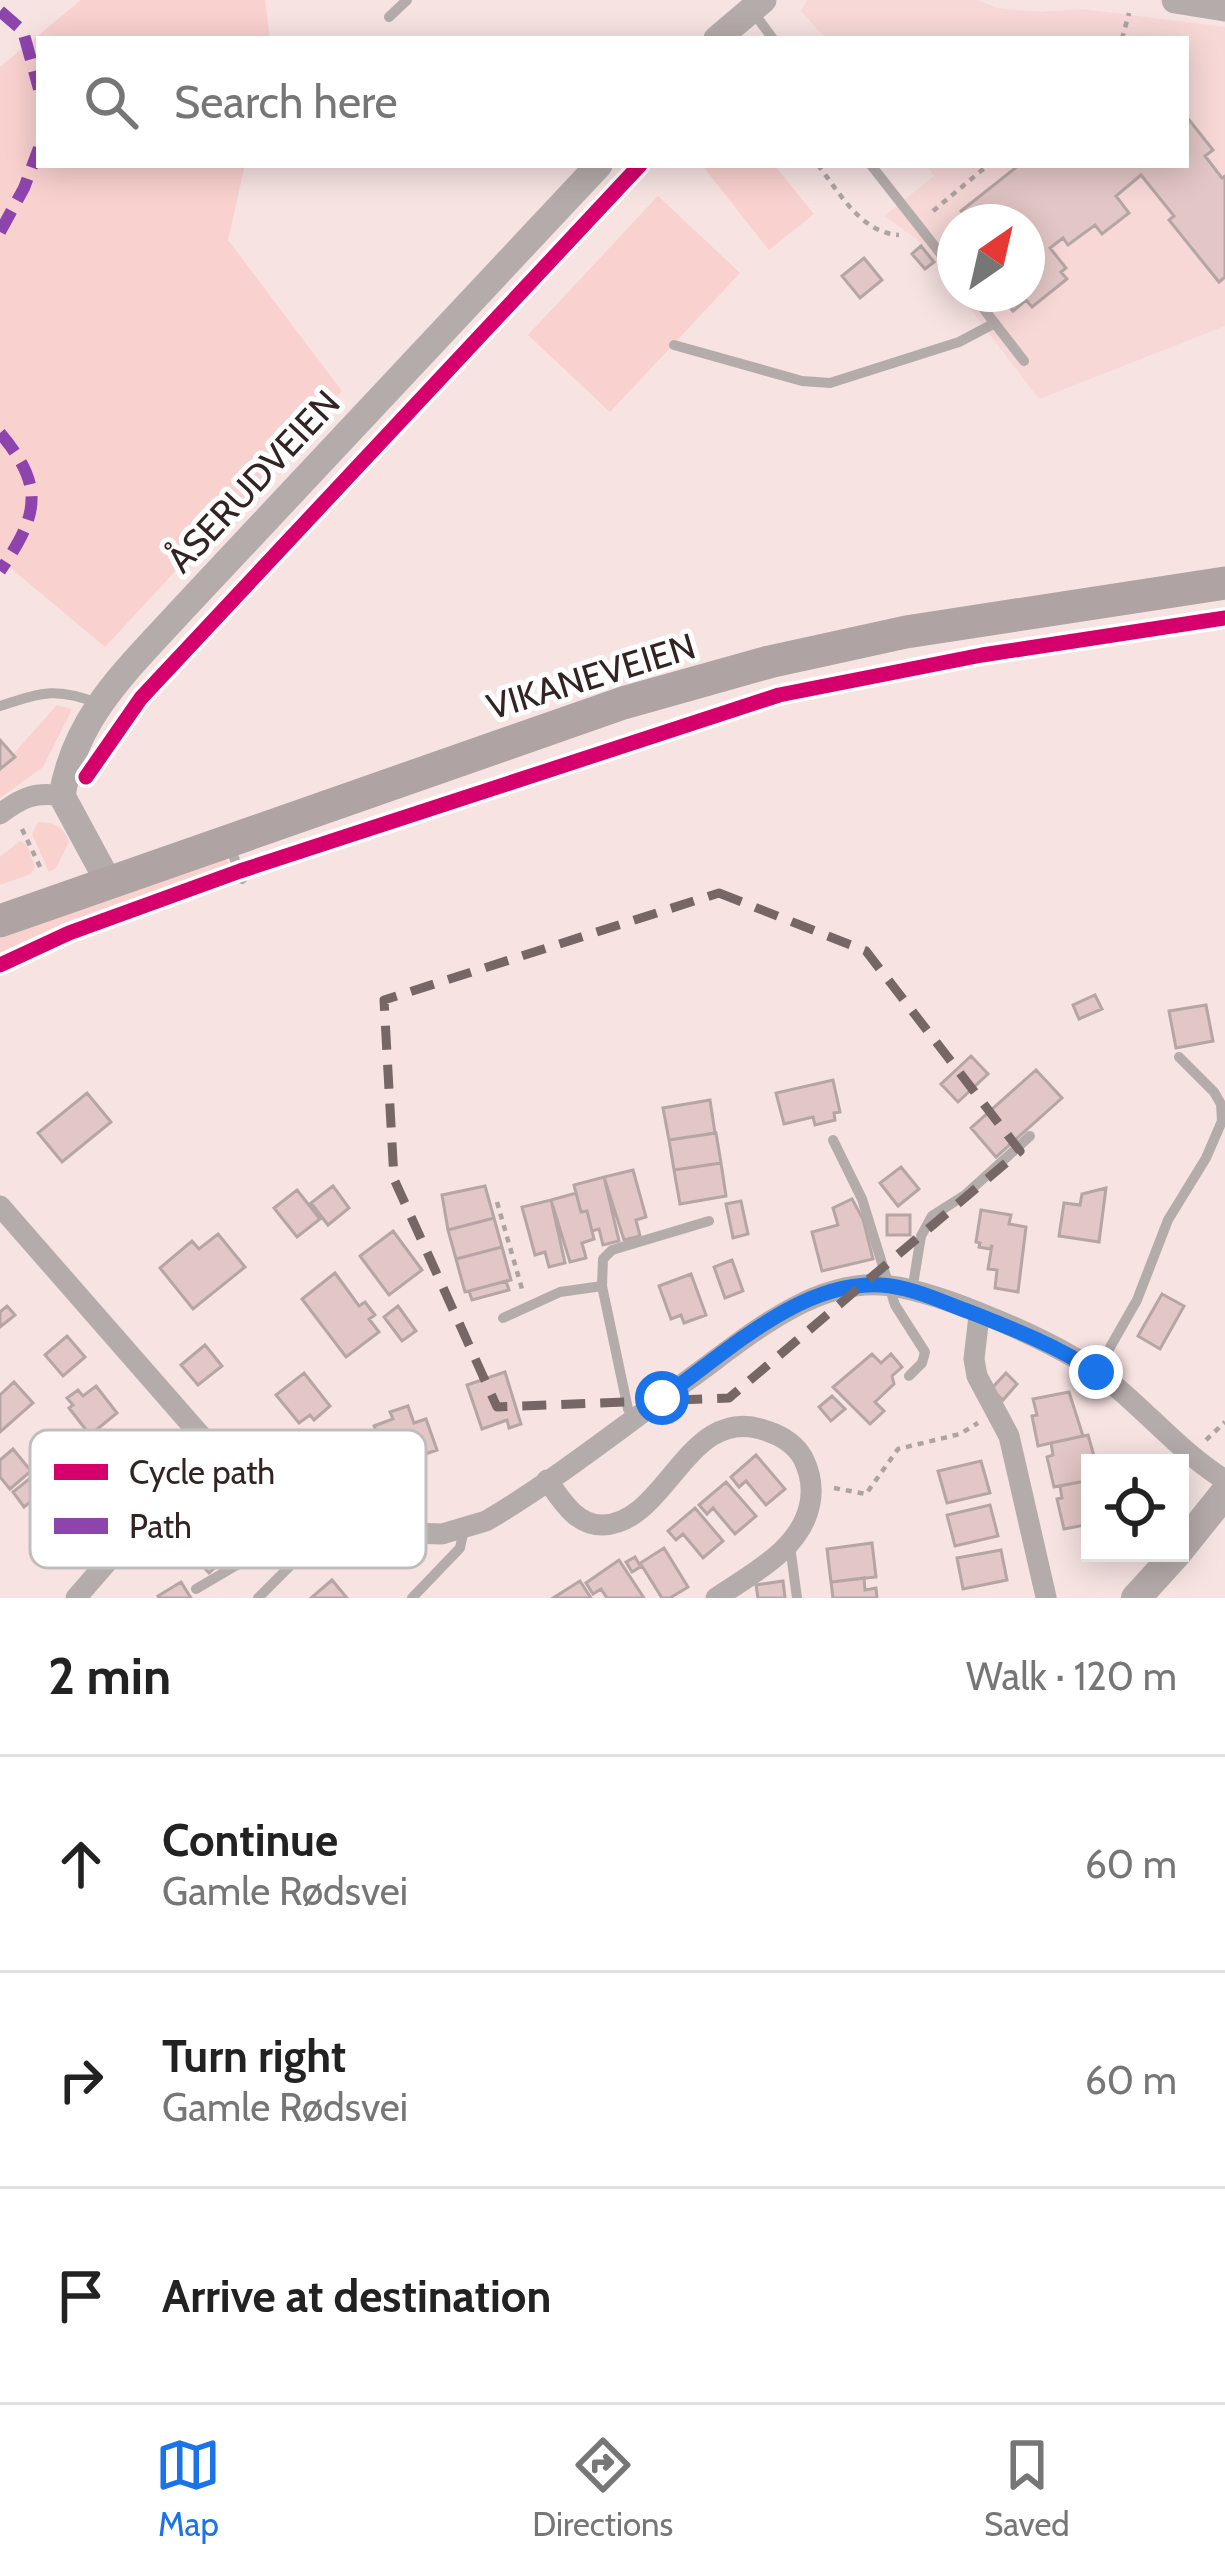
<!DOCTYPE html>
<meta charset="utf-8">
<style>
body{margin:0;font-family:Cabin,sans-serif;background:#f2f2f2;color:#222}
.controls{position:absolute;right:36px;bottom:36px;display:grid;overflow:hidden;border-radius:0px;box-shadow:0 6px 30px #0003}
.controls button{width:108px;height:108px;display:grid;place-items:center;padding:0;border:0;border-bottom:3px solid #e0e0e0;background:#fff;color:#222;font:60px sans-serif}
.compass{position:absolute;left:937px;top:204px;width:108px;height:108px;border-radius:50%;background:#fff;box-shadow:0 6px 30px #0003;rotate:34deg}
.stop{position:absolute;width:36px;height:36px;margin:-27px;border:9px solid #1a73e8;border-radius:50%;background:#fff}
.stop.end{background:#1a73e8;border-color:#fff;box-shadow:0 3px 12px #0008}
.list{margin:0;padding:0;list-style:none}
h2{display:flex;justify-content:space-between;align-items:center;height:156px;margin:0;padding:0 48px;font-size:51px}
h2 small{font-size:39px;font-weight:400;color:#767676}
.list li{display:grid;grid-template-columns:78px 1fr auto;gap:36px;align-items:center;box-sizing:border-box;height:216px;padding:0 48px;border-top:3px solid #e0e0e0}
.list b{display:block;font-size:45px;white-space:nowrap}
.list p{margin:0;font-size:39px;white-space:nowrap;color:#767676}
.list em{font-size:39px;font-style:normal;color:#767676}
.icon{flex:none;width:66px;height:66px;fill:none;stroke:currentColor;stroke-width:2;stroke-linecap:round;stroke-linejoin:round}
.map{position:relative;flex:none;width:1225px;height:1598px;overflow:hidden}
.search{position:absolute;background:#fff;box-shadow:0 6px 30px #0003;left:36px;right:36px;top:36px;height:132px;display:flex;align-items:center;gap:30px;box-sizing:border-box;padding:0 42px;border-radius:0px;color:#767676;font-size:45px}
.sheet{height:804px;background:#fff}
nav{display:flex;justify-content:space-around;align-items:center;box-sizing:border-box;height:168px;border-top:3px solid #e0e0e0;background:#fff;font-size:33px;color:#767676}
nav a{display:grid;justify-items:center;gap:6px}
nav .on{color:#1a73e8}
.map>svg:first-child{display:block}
</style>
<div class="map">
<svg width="1225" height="1598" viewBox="0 0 1225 1598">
<rect width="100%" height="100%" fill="#f6e3e2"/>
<path fill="#f7d8d7" d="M807,0H977L997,8L1041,12L1082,9L1225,27V326L1039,399L959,294H1027V222H955V289L917,239L884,216L934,176L927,165H1186V39H826L801,11Z"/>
<path fill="#f9d1cf" d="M81,0H265L270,39H39V165H245L228,240L342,391L105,647L0,559V67Z
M702,165H774L814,214L769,250Z
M658,196L740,273L610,412L528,335Z
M57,705L72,709L43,767L0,798V769Z
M38,822C55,823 63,826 69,842L56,868L49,872L32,834Z
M20,841L27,845L35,867L31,874L0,885V857Z
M221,856L231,864L227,870L36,940L0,958V939Z"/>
<path fill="#e3c6c6" stroke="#b5a5a5" stroke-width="3" d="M1186,116L1213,150L1205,156L1222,178L1225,176V277L1219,282L1169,220L1174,216L1141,175L1116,196L1129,213L1102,234L1095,225L1068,245L1063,238L1050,248L1066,268L1061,272L1067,279L1032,307L1026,300L1013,311L999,294H1027V222H970L961,211L1019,165H1186Z
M921,246L934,262L925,269L912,254Z
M864,258L882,280L860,298L842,276Z
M0,740L15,757L0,769Z
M1095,995L1102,1009L1079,1019L1073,1005Z
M1206,1005L1213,1041L1176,1048L1169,1011Z
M971,1056L988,1074L958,1102L941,1084Z
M1036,1070L1062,1098L996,1157L971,1128Z
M833,1080L840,1112L834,1113L835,1120L815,1125L813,1117L784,1124L776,1093Z
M87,1093L111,1122L62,1162L38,1133Z
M710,1100L715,1133L669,1140L663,1108Z
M716,1133L721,1163L674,1170L669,1140Z
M721,1163L726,1196L680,1204L674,1170Z
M901,1167L919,1189L898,1206L880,1183Z
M633,1170L646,1217L636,1220L640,1236L624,1240L604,1177Z
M604,1177L619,1241L603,1245L599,1229L592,1231L587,1211L581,1212L574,1185Z
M333,1186L349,1208L328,1225L311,1203Z
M485,1186L494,1218L448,1230L442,1195Z
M1106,1188L1099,1242L1059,1236L1064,1203L1080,1205L1082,1194Z
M297,1190L320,1219L297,1237L274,1208Z
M576,1193L581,1212L587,1211L594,1239L582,1243L586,1258L570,1262L551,1200Z
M852,1199L863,1219L873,1259L822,1271L812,1232L838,1225L833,1208Z
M551,1200L565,1263L549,1267L545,1252L535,1255L522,1207Z
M741,1201L748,1234L733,1238L726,1204Z
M981,1210L1011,1215L1009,1224L1026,1227L1018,1292L995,1288L997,1270L988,1269L992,1245L990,1249L979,1247L980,1243L976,1242Z
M887,1215H910V1235H887Z
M494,1218L502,1247L456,1259L448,1230Z
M393,1231L422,1270L389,1295L360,1256Z
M218,1234L245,1267L193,1309L160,1268L192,1241L199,1249Z
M502,1247L511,1280L465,1292L456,1259Z
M732,1260L743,1291L725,1298L714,1267Z
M335,1273L359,1306L365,1302L375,1315L369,1319L379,1332L346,1357L302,1299Z
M691,1274L706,1315L684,1323L681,1315L671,1319L659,1286Z
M506,1281L509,1290L472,1300L469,1291Z
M1162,1294L1184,1306L1160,1349L1138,1336Z
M7,1306L15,1315L0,1327V1312Z
M398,1306L416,1331L402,1341L384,1317Z
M67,1336L85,1357L63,1376L45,1355Z
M205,1345L222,1366L198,1385L181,1365Z
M872,1354L881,1363L891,1354L902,1367L892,1376L894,1384L875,1402L884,1411L870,1424L833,1387Z
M505,1372L521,1424L509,1428L507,1420L482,1429L467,1385Z
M304,1373L330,1406L314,1420L310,1415L299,1423L276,1395Z
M1006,1373L1017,1384L1003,1400L991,1389Z
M14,1382L33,1403L0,1432V1395Z
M96,1386L117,1413L90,1435L69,1408L73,1405L67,1398L78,1390L83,1396Z
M1069,1392L1083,1436L1038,1446L1032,1416L1037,1415L1033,1399Z
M832,1396L845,1409L831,1421L819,1407Z
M408,1406L414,1423L426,1419L437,1450L411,1459L408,1452L387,1460L374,1426L393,1419L390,1412Z
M1088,1435L1096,1463H1090V1480L1054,1487L1047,1457L1053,1455L1051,1443Z
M13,1449L31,1471L10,1489L0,1477V1460Z
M756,1455L785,1489L766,1505L746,1481L739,1487L731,1477Z
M981,1461L990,1493L947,1503L938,1471Z
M34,1475L46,1489L24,1507L13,1492Z
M1090,1480V1524L1064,1529L1057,1499L1062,1498L1060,1486Z
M726,1482L756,1516L735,1534L713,1508L707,1514L699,1505Z
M990,1505L998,1536L955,1546L947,1515Z
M695,1508L723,1541L703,1558L683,1534L676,1540L668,1531Z
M213,1524L236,1549L209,1573L186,1548Z
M872,1543L876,1577L831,1582L827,1549Z
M664,1548L688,1587L670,1598H662L642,1566L632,1572L626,1562L635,1557L639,1564Z
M1001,1550L1007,1580L963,1589L957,1558Z
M619,1560L644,1598H607L601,1589L593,1594L586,1583Z
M864,1578L865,1590L876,1588L877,1598H833L831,1582Z
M332,1580L347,1598H311Z
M580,1581L591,1598H553Z
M783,1581L785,1598H758L756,1585Z
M181,1582L191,1598H159L158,1596Z"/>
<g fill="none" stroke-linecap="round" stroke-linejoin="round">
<path stroke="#aca3a2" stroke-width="4.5" stroke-dasharray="6 6" stroke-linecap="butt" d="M1122,39L1129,13
M818,165C839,192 861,233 899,235
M933,211L988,165
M22,829L42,871
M497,1202L522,1289
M1206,1440L1225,1422
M834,1488L866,1494L898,1449L960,1434L978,1423"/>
<path stroke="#b4acab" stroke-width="10" d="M754,13L773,39
M389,17L407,0
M871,165L955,272
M972,294L1024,361
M674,345L802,381L830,383L959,342L995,323
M0,706C43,692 57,687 100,704
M229,844L242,879
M833,1140L862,1199L895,1305L925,1352L922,1363L909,1376
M912,1291L921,1236L932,1216L965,1195L1030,1136
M503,1318L560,1292L602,1286
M1096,1372L1137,1300L1168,1220L1206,1158L1222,1121L1221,1104L1214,1092L1179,1057
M634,1419L628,1409L602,1286L603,1259L612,1250L709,1221
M790,1546L797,1598
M196,1589L298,1529L314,1510
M258,1598L310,1546L330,1515
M412,1598L460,1548L464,1529"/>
<path stroke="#b4acab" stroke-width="21" d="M0,814C21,798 35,791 62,796
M0,1206L209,1445L261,1486L330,1515L410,1533L442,1534L486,1521C556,1480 621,1427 688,1380C743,1341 808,1281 881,1285C932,1288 1032,1333 1077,1359C1132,1391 1170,1446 1225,1480
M979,1316L974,1359L977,1376L1009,1436L1046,1597
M547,1480C561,1499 575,1525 602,1525C668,1524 687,1401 767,1431C782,1436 795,1444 803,1458C810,1472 813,1487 810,1503C802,1549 751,1574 716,1598
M76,1598L209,1445"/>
<path stroke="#b4acab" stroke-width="27" d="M1175,0L1225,8
M717,39L763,0
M109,883L62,796C75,717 126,671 178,614L599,165"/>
<path stroke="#b5aaaa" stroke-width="30" d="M1180,1549L1225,1493
M1136,1598L1177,1553"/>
<path stroke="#afa3a3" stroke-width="33" d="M0,921L623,703L769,662L906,632L1225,583"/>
<path stroke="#8e44ad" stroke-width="12" stroke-dasharray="24 12" stroke-linecap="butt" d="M0,11L23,31L39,89
M0,232L24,188L39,148
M0,433C46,487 38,516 0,571"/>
<defs>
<path id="cycleway" d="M86,777L141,698L640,165
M0,965L69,933L240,871L779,695L982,655L1225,618"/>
</defs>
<use href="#cycleway" stroke="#fff" stroke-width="22"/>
<use href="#cycleway" stroke="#d6006c" stroke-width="15"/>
</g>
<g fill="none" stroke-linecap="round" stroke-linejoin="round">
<path stroke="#1a73e8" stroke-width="15" d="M662,1398C724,1355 800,1280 881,1285C912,1287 942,1302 970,1312C1013,1329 1057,1346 1096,1372"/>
</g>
<path fill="none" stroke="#766" stroke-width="9" stroke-dasharray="24 15" stroke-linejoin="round" d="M719,893L866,951L1020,1151L729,1398L497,1407L394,1179L384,1000Z"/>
<g text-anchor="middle" stroke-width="10" stroke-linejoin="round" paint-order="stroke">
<g font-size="36" fill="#332323" stroke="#fff">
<text transform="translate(253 481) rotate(-47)" y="13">ÅSERUDVEIEN</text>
<text transform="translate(591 676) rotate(-17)" y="13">VIKANEVEIEN</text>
</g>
</g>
<rect x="30" y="1430" width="396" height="138" rx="18" fill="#fff" stroke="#c2bdbd" stroke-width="3"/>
<rect x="54" y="1464" width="54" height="16" fill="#d6006c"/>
<rect x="54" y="1518" width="54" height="16" fill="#8e44ad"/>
<g font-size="33" fill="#332323">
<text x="129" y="1484">Cycle path</text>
<text x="129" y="1538">Path</text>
</g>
</svg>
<div class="controls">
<button><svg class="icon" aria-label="locate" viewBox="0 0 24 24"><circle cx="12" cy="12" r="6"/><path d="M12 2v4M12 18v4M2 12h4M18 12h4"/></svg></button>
</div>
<svg class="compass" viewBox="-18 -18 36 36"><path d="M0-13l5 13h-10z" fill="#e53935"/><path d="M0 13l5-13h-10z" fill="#767676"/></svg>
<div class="stop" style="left:662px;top:1398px"></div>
<div class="stop end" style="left:1096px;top:1372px"></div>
<div class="search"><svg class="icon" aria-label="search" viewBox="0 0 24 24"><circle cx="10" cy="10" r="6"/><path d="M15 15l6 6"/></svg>Search here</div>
</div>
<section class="sheet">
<h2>2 min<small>Walk · 120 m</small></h2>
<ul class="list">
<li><svg class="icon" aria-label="ahead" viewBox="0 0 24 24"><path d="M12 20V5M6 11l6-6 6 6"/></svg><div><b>Continue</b><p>Gamle Rødsvei</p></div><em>60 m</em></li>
<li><svg class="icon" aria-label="right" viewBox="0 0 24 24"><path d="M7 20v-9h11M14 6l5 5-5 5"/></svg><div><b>Turn right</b><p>Gamle Rødsvei</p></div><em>60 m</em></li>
<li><svg class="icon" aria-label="arrive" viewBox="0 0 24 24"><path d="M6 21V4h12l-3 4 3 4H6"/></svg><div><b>Arrive at destination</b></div></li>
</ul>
</section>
<nav>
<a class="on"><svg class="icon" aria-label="map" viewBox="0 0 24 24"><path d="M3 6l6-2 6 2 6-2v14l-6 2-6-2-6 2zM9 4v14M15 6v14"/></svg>Map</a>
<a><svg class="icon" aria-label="directions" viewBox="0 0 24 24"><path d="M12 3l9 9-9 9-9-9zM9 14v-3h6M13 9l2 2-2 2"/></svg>Directions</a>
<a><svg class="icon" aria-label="saved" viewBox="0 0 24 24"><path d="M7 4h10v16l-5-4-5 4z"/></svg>Saved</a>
</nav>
